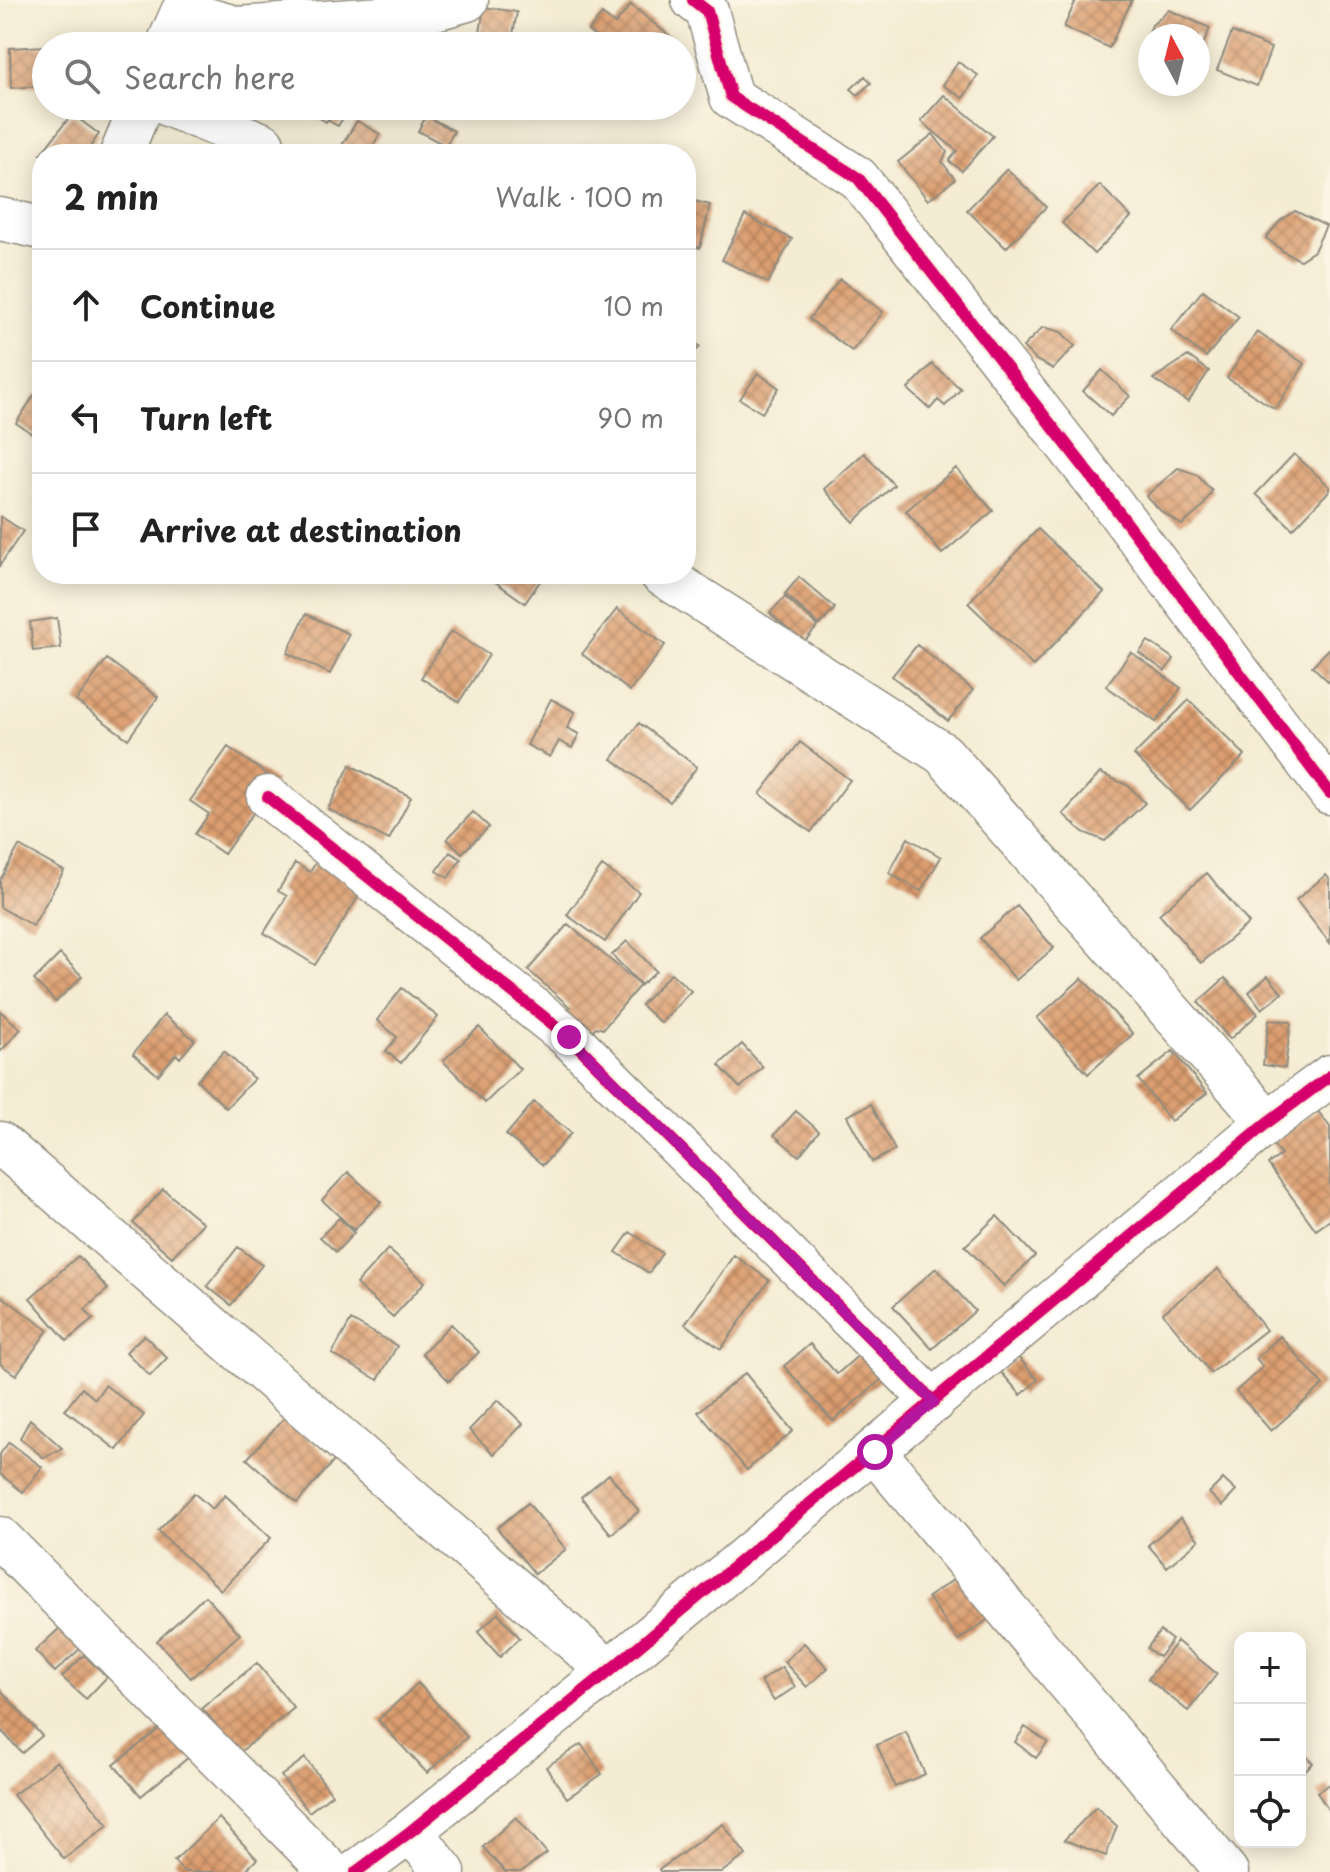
<!DOCTYPE html>
<meta charset="utf-8">
<style>
body{margin:0;font-family:"Playpen Sans",sans-serif;background:#f2f2f2;color:#222}
.controls{position:absolute;right:24px;bottom:24px;display:grid;overflow:hidden;border-radius:16px;box-shadow:0 4px 20px #0003}
.controls button{width:72px;height:72px;display:grid;place-items:center;padding:0;border:0;border-bottom:2px solid #e0e0e0;background:#fff;color:#222;font:40px sans-serif}
.compass{position:absolute;left:1138px;top:24px;width:72px;height:72px;border-radius:50%;background:#fff;box-shadow:0 4px 20px #0003;rotate:353deg}
.stop{position:absolute;width:24px;height:24px;margin:-18px;border:6px solid #b5179e;border-radius:50%;background:#fff}
.stop.end{background:#b5179e;border-color:#fff;box-shadow:0 2px 8px #0008}
.list{margin:0;padding:0;list-style:none}
h2{display:flex;justify-content:space-between;align-items:center;height:104px;margin:0;padding:0 32px;font-size:34px}
h2 small{font-size:26px;font-weight:400;color:#767676}
.list li{display:grid;grid-template-columns:52px 1fr auto;gap:24px;align-items:center;box-sizing:border-box;height:112px;padding:0 32px;border-top:2px solid #e0e0e0}
.list b{display:block;font-size:30px;white-space:nowrap}
.list em{font-size:26px;font-style:normal;color:#767676}
.icon{flex:none;width:44px;height:44px;fill:none;stroke:currentColor;stroke-width:2;stroke-linecap:round;stroke-linejoin:round}
.map{position:relative;flex:none;width:1330px;height:1872px;overflow:hidden}
.search{position:absolute;background:#fff;box-shadow:0 4px 20px #0003;left:32px;top:32px;width:664px;height:88px;display:flex;align-items:center;gap:20px;box-sizing:border-box;padding:0 28px;border-radius:44px;color:#767676;font-size:30px}
.panel{position:absolute;background:#fff;box-shadow:0 4px 20px #0003;left:32px;top:144px;width:664px;height:440px;border-radius:32px}
.map>svg:first-child{display:block}
</style>
<div class="map">
<svg width="1330" height="1872" viewBox="0 0 1330 1872">
<defs>
<pattern id="building-cross-hatch" width="8" height="8" patternUnits="userSpaceOnUse" patternTransform="scale(2)"><rect width="8" height="8" fill="#dc9e70"/><path d="M0 0l8 8M0 8l8-8" fill="none" stroke="#b3815c"/></pattern>
</defs>
<rect width="100%" height="100%" fill="#fcf5e5"/>
<filter id="ink" filterUnits="userSpaceOnUse"><feTurbulence type="fractalNoise" baseFrequency=".0125" numOctaves="2"/><feDisplacementMap in="SourceGraphic" scale="16" xChannelSelector="R" yChannelSelector="G"/><feConvolveMatrix kernelMatrix="1 2 1 2 8 2 1 2 1" color-interpolation-filters="sRGB"/></filter>
<filter id="wash" filterUnits="userSpaceOnUse"><feTurbulence type="fractalNoise" baseFrequency=".006" numOctaves="4" result="noise"/><feDisplacementMap in="SourceGraphic" scale="32" xChannelSelector="R" yChannelSelector="G"/><feGaussianBlur stdDeviation="1.8" result="paint"/><feColorMatrix in="noise" values="0 0 0 0 0 0 0 0 0 0 0 0 0 0 0 0 0 1.4 0 .05"/><feComposite in="paint" operator="in"/></filter>
<g filter="url(#wash)">
<rect width="100%" height="100%" fill="#f4ecd3"/>
<g id="blocks">
<path fill="url(#building-cross-hatch)" d="M1076,0H1132L1109,48L1064,27Z
M631,5L671,37L663,46H598L601,42L588,31L602,14L615,24Z
M484,7L517,12L511,46H478Z
M1169,10L1210,28L1198,57V36H1150V51L1143,48L1152,25Z
M1232,32L1271,48L1257,86L1217,70Z
M46,46V86L11,88L10,48Z
M958,62L978,75L963,98L943,85Z
M865,76L871,83L858,95L851,89Z
M944,95L993,136L962,171L949,161L957,151L921,121Z
M315,106H336L326,122L311,113Z
M337,107L346,113L338,126L329,121Z
M72,114L99,134L85,154H41Z
M426,116L454,131L446,146L418,131Z
M357,121L380,134L368,154H353L341,147Z
M933,134L947,152L942,162L955,179L928,200L898,162Z
M1007,169L1046,207L1006,248L967,210Z
M1100,185L1131,217L1094,254L1062,223Z
M686,199L710,205L700,248L686,244Z
M1295,211L1326,226L1314,251L1300,260L1284,252L1266,238L1280,221Z
M745,215L792,239L768,283L722,260Z
M840,279L883,312L852,351L809,319Z
M1203,290L1239,317L1206,357L1171,330Z
M1043,327L1061,332L1075,346L1053,369L1036,360L1023,347Z
M1257,332L1305,364L1275,409L1227,378Z
M686,333L700,347L686,360Z
M1188,356L1209,371L1188,402L1153,379Z
M932,364L961,389L945,406L938,400L930,409L908,389Z
M1102,370L1130,396L1111,416L1083,391Z
M758,373L779,388L762,413L740,399Z
M35,394L42,398V440L16,423Z
M864,453L894,485L854,522L824,489Z
M1294,454L1330,487V490L1293,529L1256,494Z
M956,468L993,511L942,554L906,511Z
M1178,468L1196,474L1212,491L1202,508L1182,525L1161,511L1146,496Z
M0,516L23,531L0,565Z
M1038,529L1104,592L1033,666L968,603Z
M484,574H545L525,603Z
M799,577L835,608L820,625L785,594Z
M785,597L818,626L803,643L770,613Z
M617,609L665,645L630,691L582,654Z
M306,614L349,634L330,674L287,653Z
M57,618L61,648L33,651L30,622Z
M451,631L489,655L459,702L421,678Z
M1148,641L1174,659L1165,671L1139,653Z
M917,645L973,690L948,721L892,676Z
M1330,648V683L1312,666Z
M1131,652L1181,688L1156,722L1106,686Z
M107,659L158,697L128,739L76,701Z
M551,699L575,712L567,728L579,734L572,748L559,741L550,757L527,745Z
M1189,700L1245,755L1190,810L1134,755Z
M639,723L697,767L670,802L612,759Z
M800,742L850,780L811,832L760,794Z
M228,747L276,781L224,854L195,834L209,814L190,801Z
M350,765L411,797L389,840L328,809Z
M1100,773L1129,786L1145,803L1105,841L1083,832L1063,814Z
M473,812L489,827L462,853L447,839Z
M908,838L941,857L921,891L889,873Z
M19,846L64,871L33,926L0,907V880Z
M450,852L461,859L448,878L437,871Z
M320,856L366,885L315,965L264,933L287,896L278,891L295,863L310,872Z
M602,866L639,892L605,942L567,915Z
M1207,873L1249,923L1201,963L1159,914Z
M1326,875L1330,880V943L1296,900Z
M1017,906L1054,948L1016,980L980,938Z
M568,924L640,985L603,1029L596,1027L583,1042L558,1021L570,1007L528,970Z
M627,941L656,971L641,985L612,955Z
M60,954L82,976L56,1002L34,980Z
M671,973L691,991L661,1023L641,1005Z
M1268,976L1282,993L1262,1009L1249,992Z
M1082,978L1133,1034L1088,1074L1037,1018Z
M1225,978L1258,1014L1230,1039L1198,1002Z
M402,988L438,1017L401,1063L386,1051L397,1037L377,1020Z
M0,1011L21,1029L0,1052Z
M164,1015L195,1040L180,1058L176,1054L158,1075L133,1054Z
M1269,1020L1291,1022L1285,1068L1263,1065Z
M479,1027L520,1069L485,1103L443,1061Z
M742,1044L763,1067L740,1088L719,1065Z
M224,1051L254,1079L226,1108L197,1080Z
M1173,1051L1207,1093L1171,1121L1138,1079Z
M534,1102L571,1133L543,1165L506,1135Z
M871,1104L895,1150L872,1162L847,1116Z
M1317,1110L1330,1127V1220L1316,1230L1268,1164L1281,1155L1272,1143Z
M796,1111L819,1131L799,1156L774,1135Z
M348,1172L381,1202L354,1230L322,1200Z
M163,1189L203,1223L172,1257L133,1223Z
M997,1216L1035,1256L1004,1286L965,1246Z
M339,1218L354,1233L336,1252L320,1237Z
M630,1232L662,1253L649,1273L616,1252Z
M238,1247L262,1265L231,1305L207,1286Z
M388,1249L425,1282L393,1317L356,1284Z
M734,1255L769,1280L721,1349L685,1324Z
M78,1256L108,1289L85,1309L93,1319L67,1341L30,1298Z
M936,1268L975,1311L932,1349L893,1306Z
M1218,1269L1266,1330L1211,1373L1163,1313Z
M0,1295L48,1330L16,1375L0,1364Z
M351,1320L397,1346L378,1380L332,1354Z
M451,1324L479,1352L449,1381L422,1353Z
M144,1335L167,1358L150,1376L126,1352Z
M1280,1336L1323,1385L1271,1431L1236,1391L1263,1367L1256,1358Z
M810,1344L837,1374L861,1353L883,1378L833,1421L784,1366Z
M1018,1357L1038,1380L1021,1395L1001,1372Z
M745,1373L793,1431L747,1470L698,1412Z
M105,1385L144,1415L117,1450L65,1410L82,1388L95,1399Z
M498,1400L523,1424L494,1454L469,1430Z
M285,1417L334,1461L297,1503L247,1459Z
M30,1419L62,1448L44,1458L20,1438Z
M9,1442L42,1467L23,1492L0,1474V1454Z
M609,1474L639,1511L611,1534L581,1497Z
M1223,1479L1236,1491L1222,1506L1209,1493Z
M194,1493L212,1509L225,1495L271,1538L221,1590L158,1531Z
M528,1503L566,1549L535,1574L497,1528Z
M1180,1518L1199,1540L1167,1567L1148,1545Z
M969,1569L999,1612L958,1640L928,1597Z
M205,1596L240,1634L191,1678L157,1641Z
M498,1613L520,1638L500,1657L478,1632Z
M61,1627L81,1648L55,1672L35,1651Z
M1160,1631L1172,1640L1159,1657L1147,1648Z
M1177,1641L1217,1674L1188,1711L1148,1679Z
M804,1643L828,1668L807,1687L784,1662Z
M84,1655L107,1677L86,1699L62,1677Z
M257,1663L294,1708L239,1753L202,1708Z
M782,1667L795,1687L774,1701L761,1681Z
M418,1683L467,1737L427,1773L378,1720Z
M0,1689L42,1736L22,1753L0,1729Z
M174,1717L200,1748L141,1796L114,1765Z
M1025,1727L1048,1742L1036,1758L1015,1742Z
M906,1732L925,1774L895,1787L877,1745Z
M581,1744L602,1774L567,1798L546,1767Z
M1300,1749L1313,1763L1300,1775Z
M305,1758L332,1794L309,1812L281,1776Z
M57,1761L108,1825L64,1859L13,1795Z
M1330,1784V1813L1317,1792Z
M1096,1807L1117,1826L1106,1856L1064,1840Z
M516,1817L547,1853L521,1872H505L483,1847Z
M219,1818L257,1859L244,1872H184L174,1861Z
M723,1824L746,1855L722,1872H661L659,1870Z"/>
</g>
</g>
<g filter="url(#ink)">
<use href="#blocks" fill-opacity="0" stroke="#908c7f" stroke-width="2"/>
<g fill="none" stroke-linecap="round" stroke-linejoin="round">
<defs>
<path id="minor" d="M693,0L707,11L731,97L858,178L1099,486L1330,793
M167,46L182,12L238,28L410,16L467,0
M170,106L263,144L260,154
M121,154L141,106
M0,219L42,228
M661,574L943,754L1268,1122
M268,797L569,1037L934,1402
M0,1143L609,1671
M875,1452L1227,1872
M0,1538L331,1872
M411,1831L444,1872
M356,1872L411,1831L609,1671L1268,1122L1330,1076"/>
</defs>
<use href="#minor" stroke="#908c7f" stroke-width="45"/>
<use href="#minor" stroke="#fff" stroke-width="42"/>
<defs>
<path id="cycleway" d="M693,0L707,11L731,97L858,178L1099,486L1330,793
M268,797L569,1037L934,1402
M356,1872L411,1831L609,1671L1268,1122L1330,1076"/>
</defs>
<use href="#cycleway" stroke="#fcf5e5" stroke-width="17"/>
<use href="#cycleway" stroke="#d6006c" stroke-width="12"/>
</g>
</g>
<g fill="none" stroke-linecap="round" stroke-linejoin="round" filter="url(#ink)">
<path stroke="#b5179e" stroke-width="10" d="M569,1037L934,1402L875,1452"/>
</g>
</svg>
<div class="controls">
<button>+</button>
<button>−</button>
<button><svg class="icon" aria-label="locate" viewBox="0 0 24 24"><circle cx="12" cy="12" r="6"/><path d="M12 2v4M12 18v4M2 12h4M18 12h4"/></svg></button>
</div>
<svg class="compass" viewBox="-18 -18 36 36"><path d="M0-13l5 13h-10z" fill="#e53935"/><path d="M0 13l5-13h-10z" fill="#767676"/></svg>
<div class="stop" style="left:875px;top:1452px"></div>
<div class="stop end" style="left:569px;top:1037px"></div>
<div class="search"><svg class="icon" aria-label="search" viewBox="0 0 24 24"><circle cx="10" cy="10" r="6"/><path d="M15 15l6 6"/></svg>Search here</div>
<section class="panel">
<h2>2 min<small>Walk · 100 m</small></h2>
<ul class="list">
<li><svg class="icon" aria-label="ahead" viewBox="0 0 24 24"><path d="M12 20V5M6 11l6-6 6 6"/></svg><div><b>Continue</b></div><em>10 m</em></li>
<li><svg class="icon" aria-label="left" viewBox="0 0 24 24"><path d="M17 20v-9H6M10 6l-5 5 5 5"/></svg><div><b>Turn left</b></div><em>90 m</em></li>
<li><svg class="icon" aria-label="arrive" viewBox="0 0 24 24"><path d="M6 21V4h12l-3 4 3 4H6"/></svg><div><b>Arrive at destination</b></div></li>
</ul>
</section>
</div>
